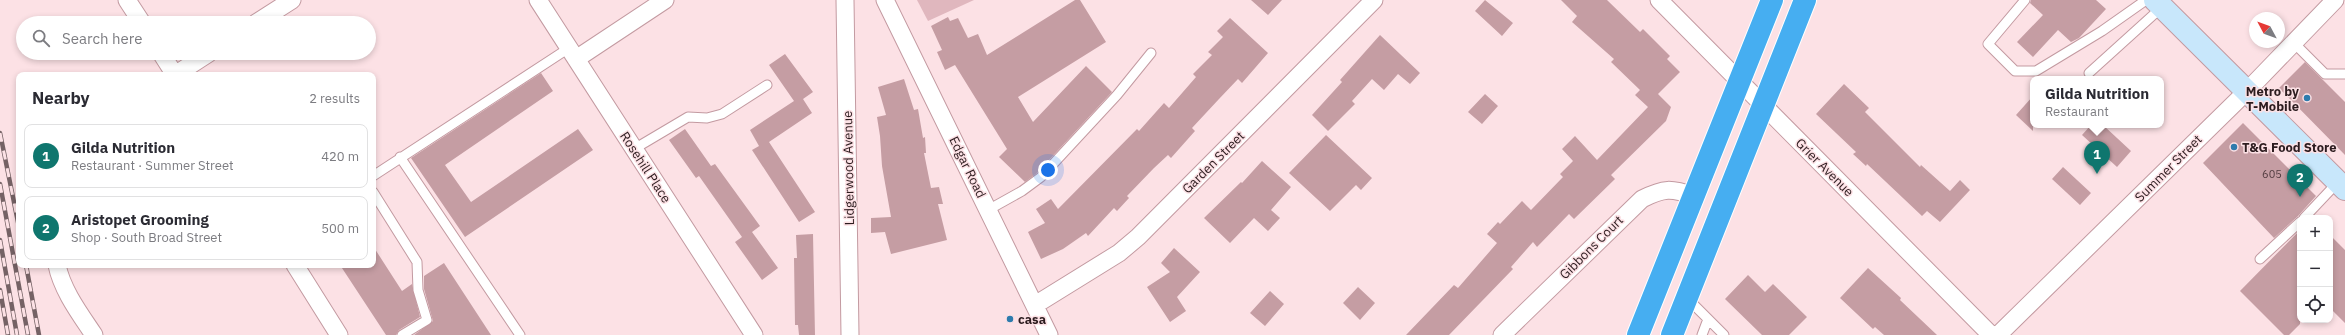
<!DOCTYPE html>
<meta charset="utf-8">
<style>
body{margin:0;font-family:"IBM Plex Sans",sans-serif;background:#f7f7f7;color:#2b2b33}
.controls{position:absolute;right:12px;bottom:12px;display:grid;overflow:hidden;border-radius:8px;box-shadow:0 2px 6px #0003}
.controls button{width:36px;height:36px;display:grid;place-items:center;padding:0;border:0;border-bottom:1px solid #e1e1e2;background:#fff;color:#2b2b33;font:20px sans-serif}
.compass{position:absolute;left:2249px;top:12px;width:36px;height:36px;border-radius:50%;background:#fff;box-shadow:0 2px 6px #0003;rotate:311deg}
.you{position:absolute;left:1048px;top:170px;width:14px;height:14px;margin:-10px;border:3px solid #fff;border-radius:50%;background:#1a73e8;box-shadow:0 0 0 6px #1a73e833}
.badge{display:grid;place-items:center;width:26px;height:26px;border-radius:50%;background:#0f766e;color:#fff;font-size:13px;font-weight:700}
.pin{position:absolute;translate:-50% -33px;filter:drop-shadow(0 1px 2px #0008)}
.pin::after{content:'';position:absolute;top:21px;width:14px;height:12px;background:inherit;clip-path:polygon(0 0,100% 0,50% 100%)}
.popup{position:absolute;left:2030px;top:76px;width:134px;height:52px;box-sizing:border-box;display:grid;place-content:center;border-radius:8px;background:#fff;filter:drop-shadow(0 1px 3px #0005);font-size:13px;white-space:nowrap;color:#7c7c81}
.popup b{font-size:15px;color:#2b2b33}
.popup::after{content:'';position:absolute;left:50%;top:100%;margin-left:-8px;border:8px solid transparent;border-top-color:#fff}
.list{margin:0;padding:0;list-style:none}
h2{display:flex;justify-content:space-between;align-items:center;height:52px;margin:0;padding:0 16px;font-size:17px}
h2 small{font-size:13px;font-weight:400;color:#7c7c81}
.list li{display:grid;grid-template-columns:26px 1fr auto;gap:12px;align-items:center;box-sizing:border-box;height:64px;margin:0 8px 8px;padding:0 8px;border:1px solid #e1e1e2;border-radius:8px}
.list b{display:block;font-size:15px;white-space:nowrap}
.list p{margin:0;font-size:13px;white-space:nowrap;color:#7c7c81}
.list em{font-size:13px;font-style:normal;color:#7c7c81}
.icon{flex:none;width:22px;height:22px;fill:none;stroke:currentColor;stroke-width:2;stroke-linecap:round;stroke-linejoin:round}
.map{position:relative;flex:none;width:2345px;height:335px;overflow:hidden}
.search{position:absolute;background:#fff;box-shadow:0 2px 6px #0003;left:16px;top:16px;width:360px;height:44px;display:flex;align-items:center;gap:10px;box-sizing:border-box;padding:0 14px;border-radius:22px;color:#7c7c81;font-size:15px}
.panel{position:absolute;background:#fff;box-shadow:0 2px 6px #0003;left:16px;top:72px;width:360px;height:196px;border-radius:8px}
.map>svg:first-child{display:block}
</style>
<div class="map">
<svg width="2345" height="335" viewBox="0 0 2345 335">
<rect width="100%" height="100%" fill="#fce1e5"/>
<path fill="#e0b7be" d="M917,0H974L928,21Z"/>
<path fill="#c59da3" d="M1075,0H1080L1106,42L1018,97L1033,122L1086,66L1112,92L1037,173L1025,182L999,157L1007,149L955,65L945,70L937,52L942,50L931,26L948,17L950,21L958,18L968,38L978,34L987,55Z
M1251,0H1282L1268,15Z
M1485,0L1513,23L1502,36L1475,11Z
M1561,0H1607L1640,32L1643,29L1670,56L1667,59L1680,72L1658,94L1671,107L1666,121L1611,175L1615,179L1574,219L1569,214L1537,247L1533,242L1511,267L1513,269L1449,335H1406L1454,285L1458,288L1497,243L1487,234L1498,222L1500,224L1522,201L1531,210L1563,177L1560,174L1573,161L1562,149L1575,136L1597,160L1648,107L1635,95L1640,90L1611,62L1614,59L1572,22L1577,16Z
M2031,0H2096L2106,9L2079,38L2071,42L2058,30L2033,57L2017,42L2043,15L2030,3Z
M1230,18L1268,53L1242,83L1238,79L1219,99L1192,128L1195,131L1171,158L1168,155L1154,168L1127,196L1129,198L1117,211L1114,208L1088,236L1086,233L1063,249L1041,259L1028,232L1045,223L1036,209L1051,199L1058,209L1137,129L1139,131L1164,103L1169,108L1196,77L1193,74L1212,55L1208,52L1223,37L1217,31Z
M1380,35L1420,73L1410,84L1398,74L1384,90L1372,79L1352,101L1355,104L1328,131L1312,115L1342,82L1340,80Z
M785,54L813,92L803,99L812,113L769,142L815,212L799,222L752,150L759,146L750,130L794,101L769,65Z
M2305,62L2345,102V155L2279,88Z
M541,73L553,91L445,165L471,202L578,129L593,150L465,237L411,158Z
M904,79L914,110L918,109L923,138L925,137L926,153H924L931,188L939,187L943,204H938L947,240L891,254L885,232L871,233V218L891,217L882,166L880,136L877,117L886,115L878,87Z
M1844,84L1869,108L1865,112L1920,167L1921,165L1950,191L1960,180L1970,190L1940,222L1927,211L1922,216L1867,164L1866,166L1853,154L1856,152L1816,114Z
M1485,94L1498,106L1482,124L1468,112Z
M2033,96V131L2016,115Z
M2243,123L2316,196L2298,216L2274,238L2203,163Z
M2091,125H2103L2131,151L2117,167L2082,135Z
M685,129L711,166L715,164L760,226L752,232L778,268L762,280L735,242L742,237L699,176L696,178L669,140Z
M1326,135L1372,178L1361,190L1356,185L1330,211L1289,173Z
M1262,161L1291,187L1271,210L1280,218L1268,231L1254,218L1230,243L1204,218L1241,182L1242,183Z
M2063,167L2091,193L2080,205L2052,179Z
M2300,230V324L2289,335H2284L2240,291Z
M813,234L815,335H799L798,325H795L794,258H797L796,235Z
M2330,235L2345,250V323L2330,308Z
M373,246L402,291L412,284L420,317L399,330L396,335H386L340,265H373Z
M1174,248L1200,272L1177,297L1186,311L1170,322L1147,287L1170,272L1161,263Z
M444,263L491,335H414L433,321L424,289V276Z
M1868,268L1901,298L1900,300L1937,335H1884L1875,327L1873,329L1840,298Z
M1748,275L1765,292L1773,284L1807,317L1789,335H1762L1725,299Z
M1358,287L1375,303L1360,320L1343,303Z
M1270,291L1284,304L1265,326L1250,313Z"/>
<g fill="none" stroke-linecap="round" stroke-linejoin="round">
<defs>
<path id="lane" d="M2025,0L1988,44L2015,71H2036L2102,31L2146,0
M2293,42L2325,74H2345
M2089,73L2162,7
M634,149L688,117L707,118L722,114L767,85
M400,157L520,335
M373,176L569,48
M373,192L417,262L418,290L427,320L402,335
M988,210L1022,191L1041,177L1117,95L1151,53
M2304,218L2338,182
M2260,259L2300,222
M1687,298L1724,335
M1702,335L1708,319"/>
<path id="street" d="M127,0L142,23
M538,0L754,335
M845,0L850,335
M885,0L1049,335
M1659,0L1991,335
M256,23L292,0
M161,53L175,75
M576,59L665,0
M175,75L209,53
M57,265C62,290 80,314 94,335
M295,265L339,335
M1035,305L1119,253L1138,237L1374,0
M1502,335L1642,199C1664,188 1671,188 1694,196
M1998,335L2247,91L2335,0"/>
<path id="secondary" d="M2155,0L2345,189"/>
<path id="highway" d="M1638,335L1772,0
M1672,335L1805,0"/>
</defs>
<use href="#lane" stroke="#c39aa1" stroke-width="11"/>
<use href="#street" stroke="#c39aa1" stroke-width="19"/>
<use href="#secondary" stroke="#c39aa1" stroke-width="24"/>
<use href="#highway" stroke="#fff" stroke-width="24"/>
<use href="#lane" stroke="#fff" stroke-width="9"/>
<use href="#street" stroke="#fff" stroke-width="17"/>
<use href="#secondary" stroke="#c8e7fb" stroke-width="22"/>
<use href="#highway" stroke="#46aef1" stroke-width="22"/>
<defs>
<path id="rail" d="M0,133L19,227
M0,184L28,335
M0,240L17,335
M26,265L39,335
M0,290L8,335"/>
</defs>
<use href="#rail" stroke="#756265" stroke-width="4.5"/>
<use href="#rail" stroke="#fce1e5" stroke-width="3" stroke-dasharray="9" stroke-linecap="butt"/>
</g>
<g fill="#2d7bad" stroke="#fce1e5" stroke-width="1.5">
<circle cx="2307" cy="98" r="4"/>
<circle cx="2234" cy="147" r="4"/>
<circle cx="1010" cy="319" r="4"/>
</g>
<g text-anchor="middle" stroke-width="3" stroke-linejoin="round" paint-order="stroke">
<g font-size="11" fill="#523c40">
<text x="2272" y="178">605</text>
</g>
<g font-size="13" font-weight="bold" fill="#2c1c1f" stroke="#fce1e5" text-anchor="start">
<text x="2299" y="96" text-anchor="end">Metro by<tspan x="2299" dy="15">T-Mobile</tspan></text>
<text x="2242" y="152">T&amp;G Food Store</text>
<text x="1018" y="324">casa</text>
</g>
<g font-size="13" fill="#2c1c1f" stroke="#fce1e5">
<text transform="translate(1213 162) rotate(-45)" y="5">Garden Street</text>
<text transform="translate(646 167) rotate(57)" y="5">Rosehill Place</text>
<text transform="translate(968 167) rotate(64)" y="5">Edgar Road</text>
<text transform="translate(1825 167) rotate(45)" y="5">Grier Avenue</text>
<text transform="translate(848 168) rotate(-91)" y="5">Lidgerwood Avenue</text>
<text transform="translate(2168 168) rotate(-45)" y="5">Summer Street</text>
<text transform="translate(1591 247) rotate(-45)" y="5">Gibbons Court</text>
</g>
</g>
</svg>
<div class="controls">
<button>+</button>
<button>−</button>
<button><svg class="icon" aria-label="locate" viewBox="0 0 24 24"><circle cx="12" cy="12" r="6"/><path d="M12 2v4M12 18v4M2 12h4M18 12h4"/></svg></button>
</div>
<svg class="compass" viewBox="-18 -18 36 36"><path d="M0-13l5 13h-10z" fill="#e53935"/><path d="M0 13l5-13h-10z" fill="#7c7c81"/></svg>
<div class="you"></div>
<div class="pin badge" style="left:2097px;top:174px">1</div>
<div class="popup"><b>Gilda Nutrition</b>Restaurant</div>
<div class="pin badge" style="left:2300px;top:197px">2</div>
<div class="search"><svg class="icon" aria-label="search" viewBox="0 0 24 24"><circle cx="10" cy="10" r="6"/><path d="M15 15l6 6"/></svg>Search here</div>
<section class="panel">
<h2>Nearby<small>2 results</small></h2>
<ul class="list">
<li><span class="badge">1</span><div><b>Gilda Nutrition</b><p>Restaurant · Summer Street</p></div><em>420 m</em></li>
<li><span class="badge">2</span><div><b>Aristopet Grooming</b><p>Shop · South Broad Street</p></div><em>500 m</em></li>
</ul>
</section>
</div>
